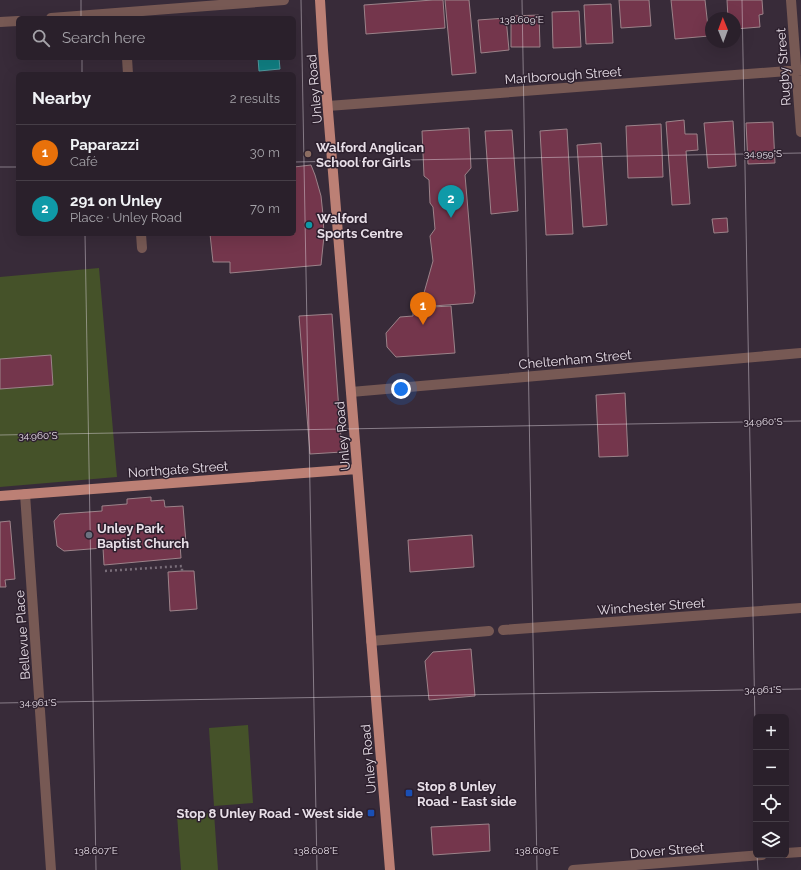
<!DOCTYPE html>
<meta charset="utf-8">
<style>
body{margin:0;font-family:Raleway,sans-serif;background:#362d37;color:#f1f3f6}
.controls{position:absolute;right:12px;bottom:12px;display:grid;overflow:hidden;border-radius:6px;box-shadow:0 4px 16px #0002}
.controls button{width:36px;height:36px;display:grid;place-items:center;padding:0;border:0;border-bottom:1px solid #463e47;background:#2a202b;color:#f1f3f6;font:20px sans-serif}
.compass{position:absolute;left:705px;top:12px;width:36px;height:36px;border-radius:50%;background:#2a202b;box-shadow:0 4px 16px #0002;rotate:359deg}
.you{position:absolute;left:401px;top:389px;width:14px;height:14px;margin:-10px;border:3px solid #fff;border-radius:50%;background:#1a73e8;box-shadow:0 0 0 6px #1a73e833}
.badge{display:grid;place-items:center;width:26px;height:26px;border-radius:50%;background:#8eb8fd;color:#fff;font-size:13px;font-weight:700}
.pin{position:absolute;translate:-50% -33px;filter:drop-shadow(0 1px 2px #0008)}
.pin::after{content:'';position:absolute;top:21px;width:14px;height:12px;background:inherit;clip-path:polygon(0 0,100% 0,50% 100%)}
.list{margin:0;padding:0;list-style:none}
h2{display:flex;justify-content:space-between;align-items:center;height:52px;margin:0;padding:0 16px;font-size:17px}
h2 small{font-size:13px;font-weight:400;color:#a5a3a9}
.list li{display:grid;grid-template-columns:26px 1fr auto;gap:12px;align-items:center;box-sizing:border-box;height:56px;padding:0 16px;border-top:1px solid #463e47}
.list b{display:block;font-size:15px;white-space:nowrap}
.list p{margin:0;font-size:13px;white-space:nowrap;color:#a5a3a9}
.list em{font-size:13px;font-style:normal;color:#a5a3a9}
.icon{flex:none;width:22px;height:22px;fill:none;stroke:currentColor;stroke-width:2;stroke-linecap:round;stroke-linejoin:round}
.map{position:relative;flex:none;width:801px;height:870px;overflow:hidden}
.search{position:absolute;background:#2a202b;box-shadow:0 4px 16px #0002;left:16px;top:16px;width:280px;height:44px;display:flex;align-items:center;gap:10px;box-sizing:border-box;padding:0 14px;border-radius:6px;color:#a5a3a9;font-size:15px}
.panel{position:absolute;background:#2a202b;box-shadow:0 4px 16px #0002;left:16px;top:72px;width:280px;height:164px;border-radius:6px}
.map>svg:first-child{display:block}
</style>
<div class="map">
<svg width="801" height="870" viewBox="0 0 801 870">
<rect width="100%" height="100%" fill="#382b39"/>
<path fill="#455229" d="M99,268L117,477L0,487V277Z
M248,725L253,803L214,806L209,728Z
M214,813L218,870H181L177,815Z"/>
<path fill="#118285" stroke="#529ea3" d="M258,58H279L280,69L259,71Z"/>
<path fill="#74364c" stroke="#9c838a" d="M433,0H443L445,28L366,34L364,5Z
M445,0H469L476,73L452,75Z
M619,0H649L651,26L621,28Z
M671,0H705L709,36L675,39Z
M727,0H762L763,14L759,15L760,27L735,29V18H728Z
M611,4L613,43L586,44L584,5Z
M579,11L581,47L553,48L552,12Z
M539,15L540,47H511V16Z
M506,18L509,50L481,53L478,20Z
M684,120L685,134H697L698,150L686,151L690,204L672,205L666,122Z
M733,121L736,166L708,168L704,123Z
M773,122L775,163L748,164L746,123Z
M661,124L663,177L628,178L626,126Z
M469,128L471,168L465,175L475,293L473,303L420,307L433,261L430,236L435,229L433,207L430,203L429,180L424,176L422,131Z
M567,129L573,234L546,235L540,131Z
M512,130L518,211L491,214L485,131Z
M601,143L607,225L583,227L577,145Z
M311,165L315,175L321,196L323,215L324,236L321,265L230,273V262H213L210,234H294V167Z
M727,218L728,232L714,233L712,219Z
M451,306L455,353L396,357L387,347L386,333L400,317L413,316V308Z
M332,314L342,452L310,454L299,316Z
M51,355L53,385L0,389V359Z
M625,393L628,456L599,457L596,395Z
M151,497V501L164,500L165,507L183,506L186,543L180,544L181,558L104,565L103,548L64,551L57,546L54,521L60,514L102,511V506L127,504V499Z
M10,521L15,579L5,580L6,587H0V522Z
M472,535L474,567L410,572L408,540Z
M182,571H194L197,609L170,611L168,572Z
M471,649L475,696L429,700L425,661L433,652Z
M489,824L490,851L433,855L431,827Z"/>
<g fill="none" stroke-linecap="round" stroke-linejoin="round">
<path stroke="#796d79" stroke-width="2.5" stroke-dasharray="2 3" stroke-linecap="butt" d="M105,571L182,566V571"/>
<path stroke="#775954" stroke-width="10" d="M791,0L801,132
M51,18L284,0
M0,22L18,21
M127,58L128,74
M328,106L801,70
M141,234L142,248
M351,392L801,353
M25,494L51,870
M503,630L801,608
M371,641L489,631
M786,853L801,852
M573,870L762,855"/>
<path stroke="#bc8075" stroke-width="10" d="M320,0L323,50L390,870
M0,496L357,469"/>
</g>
<path fill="none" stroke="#e8dfe8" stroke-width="1" stroke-opacity="0.45" d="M81,0V18M301,0L317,870M522,0L537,870M742,0L756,781M82,58V74M294,162L801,153M0,167H18M85,234L96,870M0,435L801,421M0,703L801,689M757,855L758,870"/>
<circle fill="#8d6e63" stroke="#2e212f" stroke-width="1.5" cx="308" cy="154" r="4"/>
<circle fill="#0f9aa8" stroke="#2e212f" stroke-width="1.5" cx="309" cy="225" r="4"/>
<circle fill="#6b7280" stroke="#2e212f" stroke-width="1.5" cx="89" cy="535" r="4"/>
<g fill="#1a4fb4" stroke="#2e212f" stroke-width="1.5">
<rect x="405" y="789" width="8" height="8" rx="2"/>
<rect x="367" y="809" width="8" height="8" rx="2"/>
</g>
<g text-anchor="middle" stroke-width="3" stroke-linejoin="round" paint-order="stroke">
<g font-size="13" fill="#e8dfe8" stroke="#2e212f">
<text transform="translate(783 67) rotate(-94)" y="5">Rugby Street</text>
<text transform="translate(563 75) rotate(-4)" y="5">Marlborough Street</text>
<text transform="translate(314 89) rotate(-95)" y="5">Unley Road</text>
<text transform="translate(575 359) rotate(-5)" y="5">Cheltenham Street</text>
<text transform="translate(342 436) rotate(-95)" y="5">Unley Road</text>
<text transform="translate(178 469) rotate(-4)" y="5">Northgate Street</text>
<text transform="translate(651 606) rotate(-4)" y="5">Winchester Street</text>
<text transform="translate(22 635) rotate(-94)" y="5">Bellevue Place</text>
<text transform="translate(368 759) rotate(-95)" y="5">Unley Road</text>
<text transform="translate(667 850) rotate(-5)" y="5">Dover Street</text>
</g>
<g font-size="13" font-weight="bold" fill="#e8dfe8" stroke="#2e212f" text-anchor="start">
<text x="316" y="152">Walford Anglican<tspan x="316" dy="15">School for Girls</tspan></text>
<text x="317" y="223">Walford<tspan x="317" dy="15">Sports Centre</tspan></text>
<text x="97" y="533">Unley Park<tspan x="97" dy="15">Baptist Church</tspan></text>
<text x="417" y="791">Stop 8 Unley<tspan x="417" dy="15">Road - East side</tspan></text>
<text x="363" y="818" text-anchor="end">Stop 8 Unley Road - West side</text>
</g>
</g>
<g font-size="10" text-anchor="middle" fill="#e8dfe8" stroke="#2e212f" stroke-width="3" stroke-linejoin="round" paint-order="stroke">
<text x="522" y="23">138.609°E</text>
<text x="763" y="157">34.959°S</text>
<text x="763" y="425">34.960°S</text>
<text x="38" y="439">34.960°S</text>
<text x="763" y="693">34.961°S</text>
<text x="38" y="706">34.961°S</text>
<text x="96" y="854">138.607°E</text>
<text x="316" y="854">138.608°E</text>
<text x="537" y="854">138.609°E</text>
</g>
</svg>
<div class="controls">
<button>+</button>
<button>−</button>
<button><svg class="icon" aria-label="locate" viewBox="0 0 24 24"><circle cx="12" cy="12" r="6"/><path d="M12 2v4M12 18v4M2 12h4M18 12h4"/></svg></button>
<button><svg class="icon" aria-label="layers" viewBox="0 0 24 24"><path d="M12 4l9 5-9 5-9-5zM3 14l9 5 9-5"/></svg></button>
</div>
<svg class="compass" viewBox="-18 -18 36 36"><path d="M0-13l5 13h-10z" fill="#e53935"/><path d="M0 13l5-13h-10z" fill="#a5a3a9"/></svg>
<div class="you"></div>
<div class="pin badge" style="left:423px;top:325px;background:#e8710a">1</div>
<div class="pin badge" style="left:451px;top:218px;background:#0f9aa8">2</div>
<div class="search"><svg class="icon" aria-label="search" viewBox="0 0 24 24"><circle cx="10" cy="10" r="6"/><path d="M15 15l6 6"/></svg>Search here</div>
<section class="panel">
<h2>Nearby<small>2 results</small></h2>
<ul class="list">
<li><span class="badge" style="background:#e8710a">1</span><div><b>Paparazzi</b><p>Café</p></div><em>30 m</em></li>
<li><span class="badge" style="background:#0f9aa8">2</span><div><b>291 on Unley</b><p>Place · Unley Road</p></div><em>70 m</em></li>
</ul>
</section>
</div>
